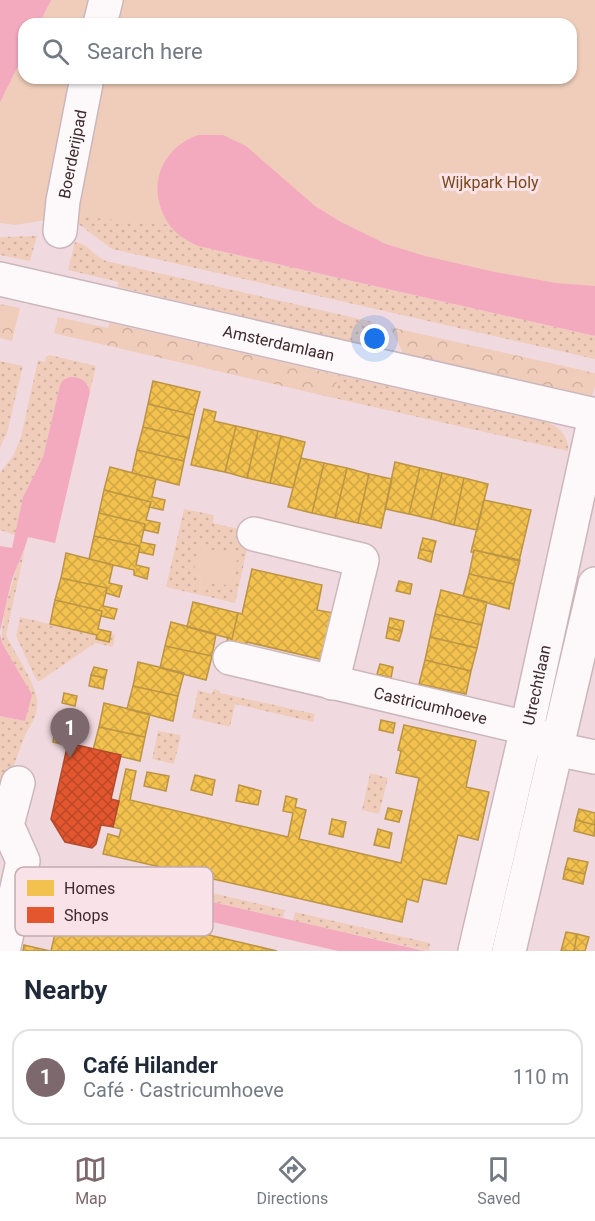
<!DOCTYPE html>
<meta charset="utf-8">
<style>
body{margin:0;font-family:Roboto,sans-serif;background:#f2f2f3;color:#1f2937}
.you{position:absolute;left:375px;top:339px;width:21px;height:21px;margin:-15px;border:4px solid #fff;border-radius:50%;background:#1a73e8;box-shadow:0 0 0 9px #1a73e833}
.badge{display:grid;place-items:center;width:39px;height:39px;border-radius:50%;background:#7d686d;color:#fff;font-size:20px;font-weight:700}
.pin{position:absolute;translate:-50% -50px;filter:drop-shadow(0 2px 3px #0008)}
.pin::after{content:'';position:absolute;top:32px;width:21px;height:18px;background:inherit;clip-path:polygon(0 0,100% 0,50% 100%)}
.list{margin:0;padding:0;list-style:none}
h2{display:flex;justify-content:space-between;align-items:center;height:78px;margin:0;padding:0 24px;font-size:26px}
h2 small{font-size:20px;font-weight:400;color:#747a83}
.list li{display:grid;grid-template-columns:39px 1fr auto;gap:18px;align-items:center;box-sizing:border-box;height:96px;margin:0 12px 12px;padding:0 12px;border:2px solid #e0e1e3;border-radius:18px}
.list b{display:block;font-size:22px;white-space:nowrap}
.list p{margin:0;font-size:20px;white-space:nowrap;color:#747a83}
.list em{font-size:20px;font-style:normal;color:#747a83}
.icon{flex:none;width:33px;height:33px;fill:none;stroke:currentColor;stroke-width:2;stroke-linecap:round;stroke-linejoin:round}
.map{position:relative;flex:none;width:595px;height:951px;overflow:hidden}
.search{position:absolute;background:#fff;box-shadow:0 2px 4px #0004;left:18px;right:18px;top:18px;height:66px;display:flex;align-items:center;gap:15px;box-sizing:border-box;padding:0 21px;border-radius:18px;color:#747a83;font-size:22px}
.sheet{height:186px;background:#fff}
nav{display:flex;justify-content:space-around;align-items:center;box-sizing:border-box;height:84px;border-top:2px solid #e0e1e3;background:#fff;font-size:16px;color:#747a83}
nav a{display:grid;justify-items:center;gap:3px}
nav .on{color:#7d686d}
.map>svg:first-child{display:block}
</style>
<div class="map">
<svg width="595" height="951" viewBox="0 0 595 951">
<defs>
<pattern id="grass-dots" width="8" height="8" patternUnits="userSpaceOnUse" patternTransform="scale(1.5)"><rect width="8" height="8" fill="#f0cdba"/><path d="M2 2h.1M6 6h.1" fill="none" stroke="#cfb0a0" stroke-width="1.8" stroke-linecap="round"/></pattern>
<pattern id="forest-crowns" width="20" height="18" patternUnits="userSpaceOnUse" patternTransform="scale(1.5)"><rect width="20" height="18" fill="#f0cdba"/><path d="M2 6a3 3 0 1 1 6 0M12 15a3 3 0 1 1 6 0" fill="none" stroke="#cfb0a0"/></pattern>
<pattern id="homes-cross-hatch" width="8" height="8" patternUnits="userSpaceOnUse" patternTransform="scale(1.5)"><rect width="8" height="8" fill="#f2c14e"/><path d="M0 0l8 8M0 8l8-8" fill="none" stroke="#d1a644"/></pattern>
<pattern id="shops-cross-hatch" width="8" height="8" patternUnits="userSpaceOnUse" patternTransform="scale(1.5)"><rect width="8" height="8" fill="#e4572e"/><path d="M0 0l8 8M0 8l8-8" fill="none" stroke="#ba4828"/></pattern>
</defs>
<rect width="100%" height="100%" fill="#f1dadf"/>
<path fill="url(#grass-dots)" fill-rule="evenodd" d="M157,190L198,246L595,336V359L112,249L73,220Z
M37,236L30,261L0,255V237Z
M75,242C88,244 94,256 106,261L373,322L383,345L381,348L118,287L119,282L68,270Z
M50,355L96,366L90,392L88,384L60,385L43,457L23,497L15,535L0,530V473L13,456L21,437L38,360L45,362L46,357Z
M0,361L23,366L7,433L0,448Z
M338,375L549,423C561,428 569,438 568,451L334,398Z
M184,509L214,515L213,523L251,532L235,603L166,587ZM238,555L212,582L199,588L201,577L193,575Z
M25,549L6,635C14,652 35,682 37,699C39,716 30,724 24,738C16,759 9,780 0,800V716L25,721L2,643C0,621 14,570 25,549Z
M20,617L97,635L96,639L109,642L111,634L115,635L113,647L95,643L40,681H37L16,636Z
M214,689L220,691V693L315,714L313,722L235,704L230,727L192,718L198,690L212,694Z
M158,731L181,735L174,764L152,759Z
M370,773L388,778L379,814L362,810Z
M97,866L285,910L283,918L95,875Z
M295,912L430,943L429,951L293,921Z"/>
<path fill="url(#forest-crowns)" d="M0,304L20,308L12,341L0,338Z
M58,317L108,328L110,323L338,375L334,398L57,334L54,333Z
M390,327L595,373V386L592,396L403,353Z"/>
<path fill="#f0cdba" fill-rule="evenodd" d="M0,0H595V307L263,233L71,216L15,225L0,223ZM24,24H571V78H24Z
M199,547L238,555L231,586L212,582L210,591L199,588L201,577L193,575Z"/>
<path fill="#f4aabe" d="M0,0H51L39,24H24V54L0,102Z
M198,135H223L246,146L315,206L341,222L386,244L425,256L495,272L556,283L595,286V336L198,246C188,241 178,236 171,227C145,193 158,149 198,135Z
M70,377C81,377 88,381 90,392L55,543L28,537C24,553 16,567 11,583C7,599 4,615 0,631V546L12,548L23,497L43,457L60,385L63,380Z
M0,634L2,643L32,695L25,721L0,716Z
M95,875L425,951H338L91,894Z"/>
<path fill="url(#homes-cross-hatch)" stroke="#bc9445" stroke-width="1.5" d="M153,381L200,392L194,415L148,404Z
M148,404L194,415L189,438L143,427Z
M204,409L216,412L214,421L236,426L225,472L191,465Z
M236,426L258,431L247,478L225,472Z
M143,427L189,438L184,461L137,450Z
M258,431L281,436L270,483L247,478Z
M281,436L305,442L293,488L270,483Z
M137,450L184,461L179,485L132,473Z
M301,458L324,463L312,513L288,507Z
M395,462L420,468L409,514L385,509Z
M324,463L347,468L335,518L312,513Z
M110,467L156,479L152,497L165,500L163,510L149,507L151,502L104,490Z
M347,468L369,474L358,523L335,518Z
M420,468L442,473L431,519L409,514Z
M442,473L464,478L454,525L431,519Z
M369,474L392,479L381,528L358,523Z
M464,478L488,484L477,530L454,525Z
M104,490L151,502L146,520L160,523L158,533L144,530L145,524L99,513Z
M484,500L531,510L519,561L474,550V552H471Z
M99,513L145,524L141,542L155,545L153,555L139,552L140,546L94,536Z
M94,536L140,546L136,565L149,568L147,579L134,575V570L89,559Z
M423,538L436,541L433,552L420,549Z
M420,549L433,552L431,562L418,558Z
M474,550L520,560L514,584L469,574Z
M66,553L113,565L109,583L122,586L119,597L106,593L107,588L61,578Z
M252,569L322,585L317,610L339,614L328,661L247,642L245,649L226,644L228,638L232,639L238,613L242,614Z
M469,574L514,584L509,609L463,596Z
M61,578L107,588L103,606L117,609L114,619L101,616L102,611L55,600Z
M399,581L412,584L410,594L396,591Z
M441,590L487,602L482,625L435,614Z
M55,600L102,611L98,629L111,632L109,642L96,639L97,635L50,624Z
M193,602L238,613L232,639L187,627Z
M435,614L482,625L477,648L430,637Z
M390,618L404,621L402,631L388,627Z
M171,622L216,634L212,656L165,646Z
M388,627L402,631L399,641L386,638Z
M430,637L477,648L471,671L425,660Z
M165,646L212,656L206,680L160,668Z
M425,660L471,671L466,694L419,684Z
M138,662L184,673L178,696L133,686Z
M380,664L393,667L391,678L377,674Z
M94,667L107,670L105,678L91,675Z
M91,675L105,678L103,689L89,686Z
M133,686L178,696L173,721L127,709Z
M64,693L77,696L75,706L62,703Z
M104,703L150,714L145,737L99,727Z
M381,720L395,723L393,733L379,730Z
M404,725L476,741L466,787L489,792L478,840L458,835L446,884L423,879L418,902L407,899L402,922L103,854L108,834L119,837L121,829L113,827L126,769L136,771L130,800L288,837L293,813L283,811L286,796L297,799L295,807L306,810L299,839L401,863L419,778L396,773L401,751L398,750Z
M99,727L145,737L140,761L93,750Z
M55,731L69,734L66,745L53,742Z
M147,772L169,776L166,791L144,786Z
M195,775L215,780L212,795L191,790Z
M239,785L261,791L258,805L236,801Z
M388,808L402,811L399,822L385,819Z
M579,809L595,813V825L576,820Z
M332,819L346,822L343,837L329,834Z
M576,820L595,825L594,836L574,831Z
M378,829L392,833L389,848L374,845Z
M568,858L588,862L585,874L565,869Z
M565,869L585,874L583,884L563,879Z
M84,907L213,936L277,951H51L57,925L78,930Z
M566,932L577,934L574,951H561Z
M577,934L589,937L585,951H574Z
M24,945L50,951H23Z"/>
<path fill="url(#shops-cross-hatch)" stroke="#b24a2e" stroke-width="1.5" d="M68,743L121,755L111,799L119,801L113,827L101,825L96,844L92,848L65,842L51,819Z"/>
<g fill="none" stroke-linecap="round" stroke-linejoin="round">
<defs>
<g id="minor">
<path d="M100,24L106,0"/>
<path id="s1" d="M60,231L63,201L87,78"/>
<path id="s2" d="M0,279L595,415"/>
<path d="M254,534L362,560L332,683"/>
<path id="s3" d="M230,658L527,728L556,749L595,757"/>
<path d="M3,951L23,861L7,825L18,783"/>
<path id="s4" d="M475,951L527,728L595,417"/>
<path d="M509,951L595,584"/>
</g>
</defs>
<use href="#minor" stroke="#cbb7bb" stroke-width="36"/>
<use href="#minor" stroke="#fdf9fa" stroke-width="33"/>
</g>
<g text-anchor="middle" stroke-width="6" stroke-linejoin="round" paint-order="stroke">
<g font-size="16" fill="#3e2a2f" stroke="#fae3e8">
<text dy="6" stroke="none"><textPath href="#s1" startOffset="78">Boerderijpad</textPath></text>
<text dy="6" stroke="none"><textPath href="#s2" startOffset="286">Amsterdamlaan</textPath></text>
<text dy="6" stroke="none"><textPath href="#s4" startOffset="273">Utrechtlaan</textPath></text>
<text dy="6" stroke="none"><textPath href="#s3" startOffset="206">Castricumhoeve</textPath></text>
</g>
<g font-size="16" fill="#794a19" stroke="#fae3e8">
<text x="490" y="188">Wijkpark Holy</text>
</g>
</g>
<rect x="15" y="867" width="198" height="69" rx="9" fill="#fae3e8" stroke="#c2acb0" stroke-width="1.5"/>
<rect x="27" y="880" width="27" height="16" fill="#f2c14e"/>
<rect x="27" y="907" width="27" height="16" fill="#e4572e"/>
<g font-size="16" fill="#3e2a2f">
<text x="64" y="894">Homes</text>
<text x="64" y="921">Shops</text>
</g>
</svg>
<div class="you"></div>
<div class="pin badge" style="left:70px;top:758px">1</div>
<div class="search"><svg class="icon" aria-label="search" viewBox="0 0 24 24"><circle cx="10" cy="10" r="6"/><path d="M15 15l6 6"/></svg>Search here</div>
</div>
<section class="sheet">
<h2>Nearby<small></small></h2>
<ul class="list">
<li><span class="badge">1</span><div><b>Café Hilander</b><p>Café · Castricumhoeve</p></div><em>110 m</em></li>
</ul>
</section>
<nav>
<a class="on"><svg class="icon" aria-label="map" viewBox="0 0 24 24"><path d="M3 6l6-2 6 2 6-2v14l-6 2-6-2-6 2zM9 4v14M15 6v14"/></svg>Map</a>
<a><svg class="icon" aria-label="directions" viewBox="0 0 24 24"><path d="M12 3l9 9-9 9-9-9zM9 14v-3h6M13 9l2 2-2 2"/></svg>Directions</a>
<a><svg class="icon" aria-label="saved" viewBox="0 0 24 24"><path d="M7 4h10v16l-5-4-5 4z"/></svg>Saved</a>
</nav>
